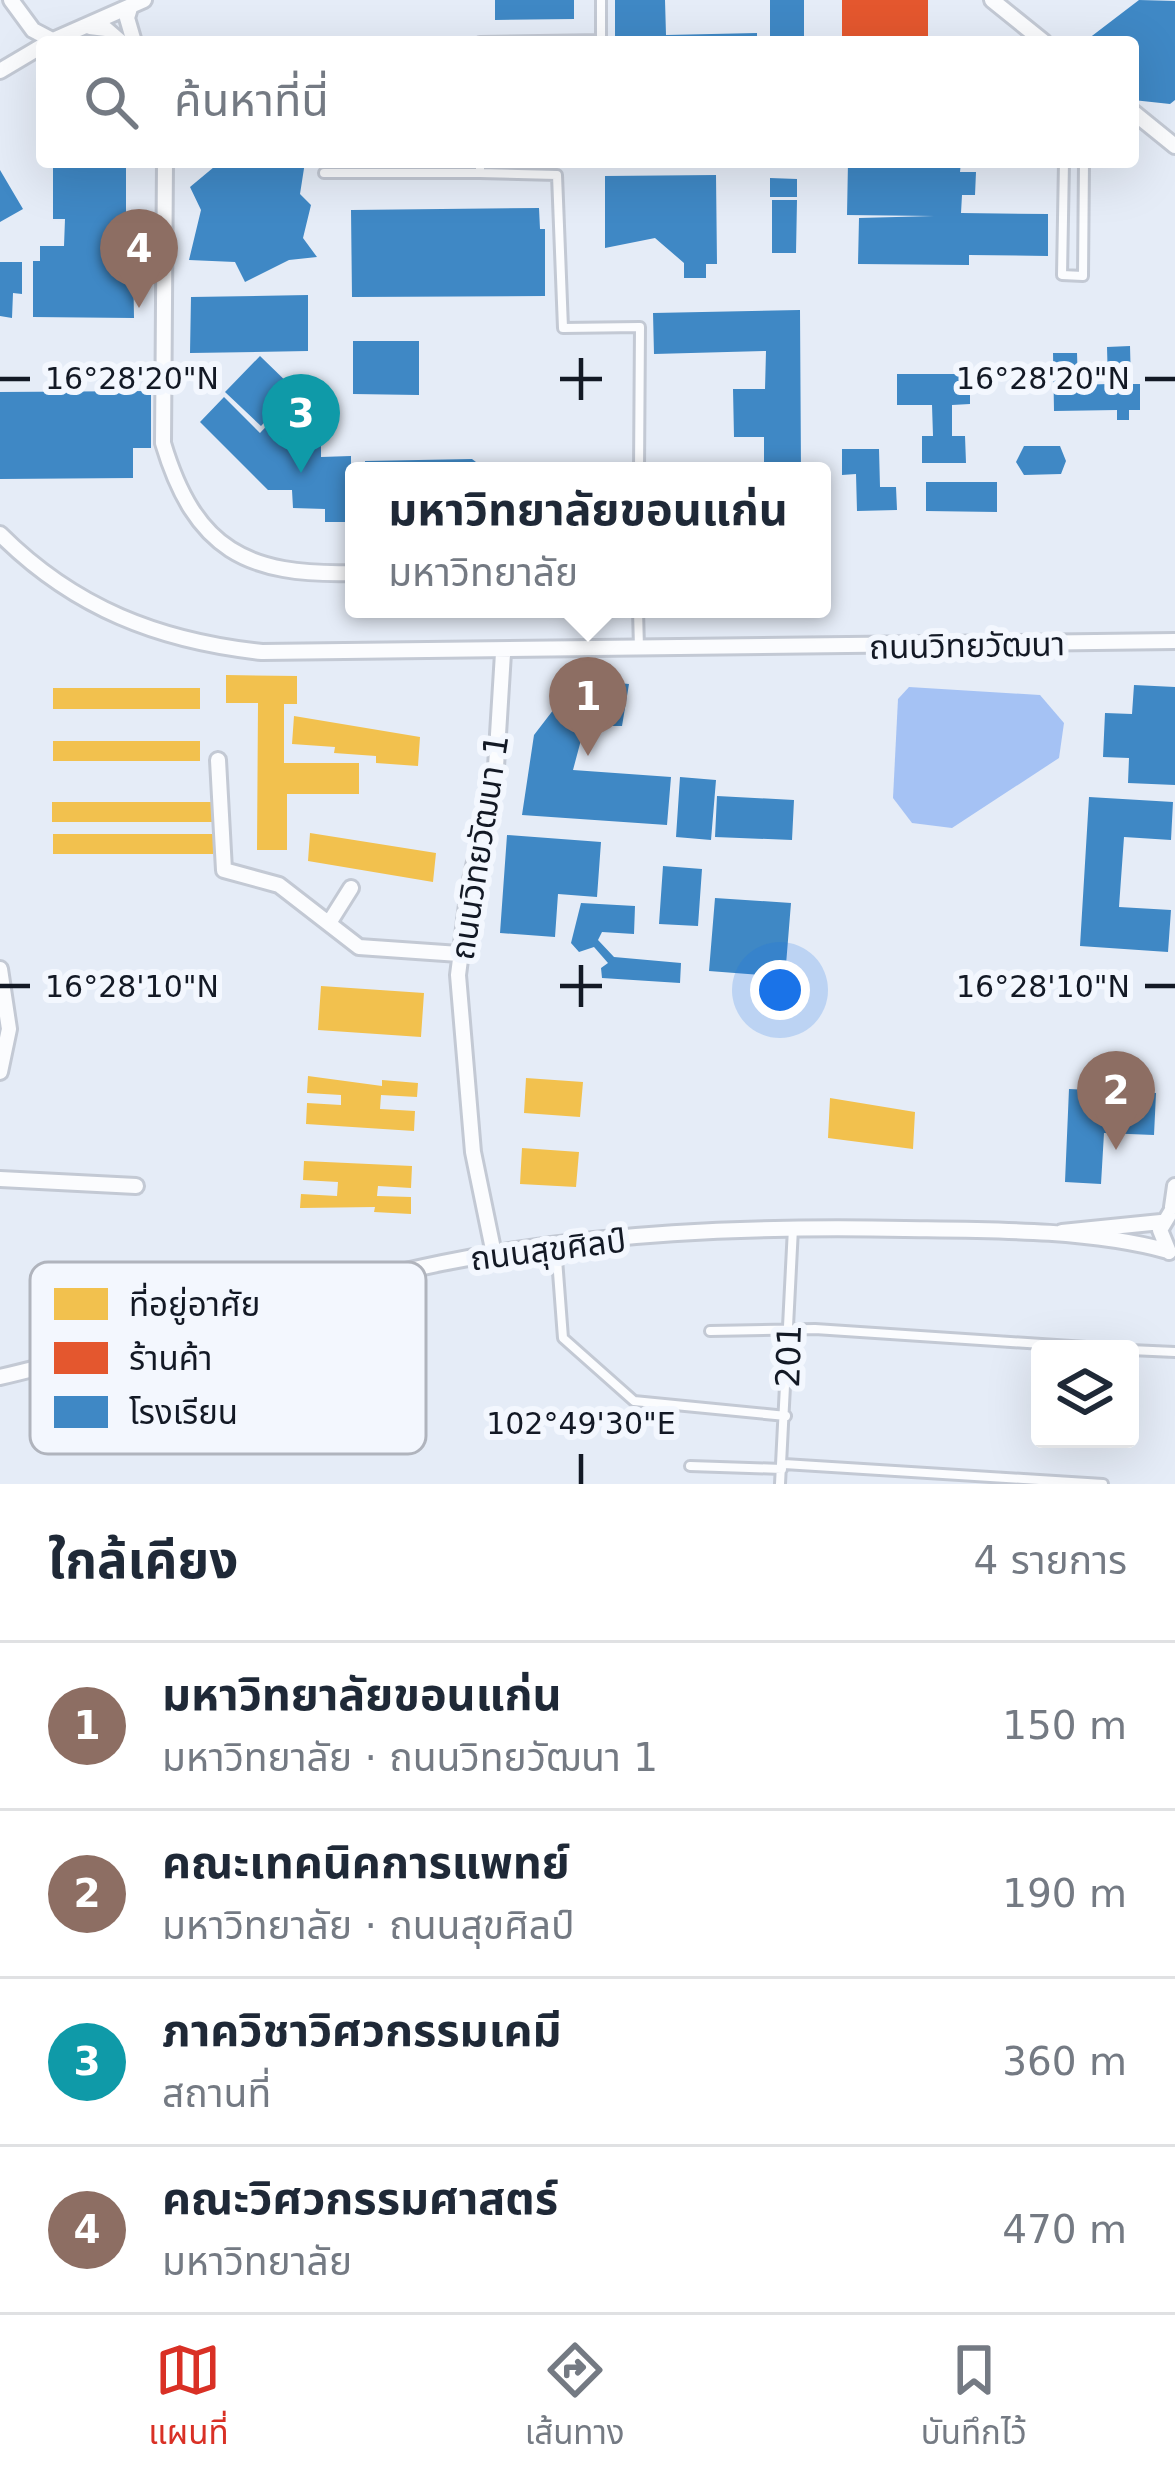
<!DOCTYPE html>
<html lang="th">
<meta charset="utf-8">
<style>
body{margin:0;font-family:"DejaVu Sans","Noto Sans Thai",sans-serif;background:#f6f6f7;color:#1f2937}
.controls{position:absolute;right:36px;bottom:36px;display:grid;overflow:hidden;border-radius:12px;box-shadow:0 12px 48px #0002}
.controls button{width:108px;height:108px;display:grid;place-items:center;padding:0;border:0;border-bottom:3px solid #e0e1e3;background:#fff;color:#1f2937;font:60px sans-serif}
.you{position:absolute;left:780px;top:990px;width:42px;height:42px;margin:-30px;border:9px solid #fff;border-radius:50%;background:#1a73e8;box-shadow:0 0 0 18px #1a73e833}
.badge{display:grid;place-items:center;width:78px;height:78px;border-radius:50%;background:#d93025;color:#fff;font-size:39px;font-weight:700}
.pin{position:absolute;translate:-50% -99px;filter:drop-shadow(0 3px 6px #0008)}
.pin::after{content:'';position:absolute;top:63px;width:42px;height:36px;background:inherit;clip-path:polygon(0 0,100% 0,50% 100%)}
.popup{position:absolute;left:345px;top:462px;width:486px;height:156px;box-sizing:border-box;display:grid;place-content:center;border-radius:12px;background:#fff;filter:drop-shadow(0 3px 9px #0005);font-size:39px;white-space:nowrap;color:#747a83}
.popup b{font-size:45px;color:#1f2937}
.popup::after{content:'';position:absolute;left:50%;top:100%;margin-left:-24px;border:24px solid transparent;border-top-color:#fff}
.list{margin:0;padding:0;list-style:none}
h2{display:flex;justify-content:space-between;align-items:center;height:156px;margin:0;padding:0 48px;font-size:51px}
h2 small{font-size:39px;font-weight:400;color:#747a83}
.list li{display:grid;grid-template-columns:78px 1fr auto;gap:36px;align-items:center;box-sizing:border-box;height:168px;padding:0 48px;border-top:3px solid #e0e1e3}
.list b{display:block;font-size:45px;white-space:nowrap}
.list p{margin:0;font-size:39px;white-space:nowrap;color:#747a83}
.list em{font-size:39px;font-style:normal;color:#747a83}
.icon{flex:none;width:66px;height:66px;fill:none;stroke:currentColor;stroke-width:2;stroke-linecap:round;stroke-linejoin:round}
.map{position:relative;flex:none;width:1175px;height:1484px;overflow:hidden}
.search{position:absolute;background:#fff;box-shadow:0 12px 48px #0002;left:36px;right:36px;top:36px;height:132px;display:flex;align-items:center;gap:30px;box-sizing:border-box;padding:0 42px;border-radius:12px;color:#747a83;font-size:45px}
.sheet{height:828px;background:#fff}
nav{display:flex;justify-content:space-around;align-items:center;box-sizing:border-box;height:168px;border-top:3px solid #e0e1e3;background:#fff;font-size:33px;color:#747a83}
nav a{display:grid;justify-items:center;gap:6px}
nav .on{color:#d93025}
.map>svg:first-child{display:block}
</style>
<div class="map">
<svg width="1175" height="1484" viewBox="0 0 1175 1484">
<rect width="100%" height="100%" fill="#e5ecf7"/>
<path fill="#a5c2f4" d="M909,687L1040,695L1064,723L1059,758L952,828L912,823L893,798L898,699Z"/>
<path fill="#f2c14e" d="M226,675L297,676V704H284V763H359V794H287V850H257L258,703H226Z
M53,688H200V709H53Z
M294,716L420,737L418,766L376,763V756L334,753L335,747L292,744Z
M53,741H200V761H53Z
M52,802H212V822H52Z
M310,833L436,853L433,882L308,861Z
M53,834H213V854H53Z
M321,986L424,993L421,1037L318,1030Z
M308,1076L382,1086V1080L418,1083L417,1097L381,1095L380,1109L415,1111L414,1131L306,1124L307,1103L341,1105V1095L307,1093Z
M526,1078L583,1082L580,1117L524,1113Z
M830,1098L915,1112L913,1149L828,1138Z
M522,1148L579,1152L576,1187L520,1184Z
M304,1161L412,1166L411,1188L378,1186L377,1196L411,1197V1214L374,1212L375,1207L300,1208L301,1194L337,1196L338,1182L303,1180Z"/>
<path fill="#e4572e" d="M842,0H928V42H842Z"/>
<path fill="#3f88c5" d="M495,0H574V19L495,20Z
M615,0H665L666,35L757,33V42H615Z
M770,0H804V42H770Z
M1139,0L1175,1V100L1170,104L1133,100V42H1084Z
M53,162H126V246H106L105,261H133L134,318L33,317V261H40V246H64L65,219H53Z
M220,162H305L300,194L311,205L303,238L317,257L289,260L245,282L235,262L189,260L201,210L190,187Z
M848,162H961L960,172H976L975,195H962L961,213L1048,214V256L969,255V265L858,264L859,218L934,216L847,215Z
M0,170L23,209L0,222Z
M716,175L717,264H706V278H684V263L655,238L605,248V176Z
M770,178L797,179V197H770Z
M772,200H797L796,253H772Z
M539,208L540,229H545V296L352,297L351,210Z
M0,262H22V294L13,293L12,318L0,316Z
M308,295V351L190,353L191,297Z
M800,310L801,471H764V437H734L733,389H765L766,351L654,354L653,313Z
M353,341H419V395L353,394Z
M1130,346L1131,384H1140V410H1129V420H1117V410L1054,411L1053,353H1077L1078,385L1108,384L1107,347Z
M260,356L295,390L261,426L225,392Z
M897,374H970V404L952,405V436H965L966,463H922V436H933L932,405H897Z
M151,391V448H133V478L0,479V392Z
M224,397L260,433L278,414L295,430H321V457L351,456V522H325V509L293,508L292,490H268L200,422Z
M1024,446H1060L1066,461L1061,474L1024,475L1016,462Z
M842,449H879L880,487H896L897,510L857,511L856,474L842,475Z
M472,459L488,471H365V461Z
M926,482H997V512L926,511Z
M607,682L629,684L622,726H600L581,740L573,770L671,777L667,825L522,815L534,735L564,696Z
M1134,685L1175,687V785L1128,783L1129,758L1103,757L1105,713L1132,714Z
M680,777L716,780L711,840L676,837Z
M717,796L794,800L792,840L715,837Z
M1089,797L1173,802L1171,840L1124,837L1119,907L1171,910L1168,952L1080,946Z
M507,835L601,842L597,897L558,894L555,937L500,933Z
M663,866L702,869L698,926L659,924Z
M715,898L791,903L785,977L709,971Z
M581,903L635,906L634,934L602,932L598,940L614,957L681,963L680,983L602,978L601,968L608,963L594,947L579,952L571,943Z
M1069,1089L1156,1093L1154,1135L1104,1133L1101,1184L1065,1182Z"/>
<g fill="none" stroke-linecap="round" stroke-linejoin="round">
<defs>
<path id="lane" d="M480,42L601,40V0
M480,162V173L557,175L563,328L640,327L639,471
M1064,162L1062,275L1083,276L1084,162
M324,173H480
M638,609L639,649
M556,1246L563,1338L634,1401L786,1416
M361,1283L373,1390
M218,1319L226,1422
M710,1331L815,1329L1116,1349
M1130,1350L1175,1352
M784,1464L1103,1484
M690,1466L782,1469
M780,1484L793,1228"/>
<path id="street" d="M11,0L33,30L52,40
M992,0L1044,42
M130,8L127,18L134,42
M90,27L106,29L121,42
M49,42L144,0
M0,71L42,46
M1133,112L1175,146
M165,162L163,443C195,550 247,576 354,573
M0,534C74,608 159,641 262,652L1175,641
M218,760L224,870L279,885L359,947L459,954
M329,923L351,888
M0,969L9,1029L0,1072
M0,1179L136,1186
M1172,1207L1175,1186
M1062,1232L1161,1222
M1169,1252L1160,1230L1175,1205
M494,1254L473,1152L458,975L469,889L496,767L503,653
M0,1377C148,1342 293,1294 442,1263C594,1232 751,1226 905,1229C988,1230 1088,1229 1168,1251"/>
</defs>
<use href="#lane" stroke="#c3c9d4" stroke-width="14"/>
<use href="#street" stroke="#c3c9d4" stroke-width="20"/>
<use href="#lane" stroke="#fbfcfe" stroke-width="8"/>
<use href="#street" stroke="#fbfcfe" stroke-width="14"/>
</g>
<path fill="none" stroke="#131925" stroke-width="4.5" d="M581,358V400M0,379H30M560,379H602M1145,379H1175M581,965V1007M0,986H30M560,986H602M1145,986H1175M581,1454V1484"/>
<g text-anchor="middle" stroke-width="12" stroke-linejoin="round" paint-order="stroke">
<g font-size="33" fill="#131925" stroke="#f3f7fe">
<text transform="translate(967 645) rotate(-1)" y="12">ถนนวิทยวัฒนา</text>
<text transform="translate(479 847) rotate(-81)" y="12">ถนนวิทยวัฒนา 1</text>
<text transform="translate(548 1249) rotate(-7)" y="12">ถนนสุขศิลป์</text>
<text transform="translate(788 1356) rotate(-88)" y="12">201</text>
</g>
</g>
<rect x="30" y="1262" width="396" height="192" rx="18" fill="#f3f7fe" stroke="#b0b4bd" stroke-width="3"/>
<rect x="54" y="1288" width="54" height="32" fill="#f2c14e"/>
<rect x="54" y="1342" width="54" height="32" fill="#e4572e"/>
<rect x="54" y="1396" width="54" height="32" fill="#3f88c5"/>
<g font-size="33" fill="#131925">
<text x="129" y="1316">ที่อยู่อาศัย</text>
<text x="129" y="1370">ร้านค้า</text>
<text x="129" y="1424">โรงเรียน</text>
</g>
<g font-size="30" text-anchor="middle" fill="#131925" stroke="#f3f7fe" stroke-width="12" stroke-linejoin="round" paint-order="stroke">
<text x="132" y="389">16°28'20"N</text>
<text x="1043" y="389">16°28'20"N</text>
<text x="132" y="997">16°28'10"N</text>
<text x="1043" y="997">16°28'10"N</text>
<text x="581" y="1434">102°49'30"E</text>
</g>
</svg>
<div class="controls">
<button><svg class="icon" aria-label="layers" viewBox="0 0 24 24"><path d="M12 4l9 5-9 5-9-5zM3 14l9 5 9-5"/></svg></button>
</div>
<div class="you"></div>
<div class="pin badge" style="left:588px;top:756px;background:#8d6e63">1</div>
<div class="popup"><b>มหาวิทยาลัยขอนแก่น</b>มหาวิทยาลัย</div>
<div class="pin badge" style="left:1116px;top:1150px;background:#8d6e63">2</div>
<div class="pin badge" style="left:301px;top:473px;background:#0f9aa8">3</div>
<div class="pin badge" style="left:139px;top:308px;background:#8d6e63">4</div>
<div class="search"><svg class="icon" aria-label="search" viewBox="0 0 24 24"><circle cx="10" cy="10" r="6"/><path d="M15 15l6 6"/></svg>ค้นหาที่นี่</div>
</div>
<section class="sheet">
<h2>ใกล้เคียง<small>4 รายการ</small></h2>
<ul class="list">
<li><span class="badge" style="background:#8d6e63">1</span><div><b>มหาวิทยาลัยขอนแก่น</b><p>มหาวิทยาลัย · ถนนวิทยวัฒนา 1</p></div><em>150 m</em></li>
<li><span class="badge" style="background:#8d6e63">2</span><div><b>คณะเทคนิคการแพทย์</b><p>มหาวิทยาลัย · ถนนสุขศิลป์</p></div><em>190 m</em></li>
<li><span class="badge" style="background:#0f9aa8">3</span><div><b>ภาควิชาวิศวกรรมเคมี</b><p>สถานที่</p></div><em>360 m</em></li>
<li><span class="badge" style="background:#8d6e63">4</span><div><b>คณะวิศวกรรมศาสตร์</b><p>มหาวิทยาลัย</p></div><em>470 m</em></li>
</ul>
</section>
<nav>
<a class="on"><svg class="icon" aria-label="map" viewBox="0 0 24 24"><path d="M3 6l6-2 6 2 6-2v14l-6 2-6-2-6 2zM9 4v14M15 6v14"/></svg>แผนที่</a>
<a><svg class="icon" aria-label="directions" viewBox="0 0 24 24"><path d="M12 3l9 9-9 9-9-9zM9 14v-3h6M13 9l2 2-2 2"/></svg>เส้นทาง</a>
<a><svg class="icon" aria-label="saved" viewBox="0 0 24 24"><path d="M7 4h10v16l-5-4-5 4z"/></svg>บันทึกไว้</a>
</nav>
